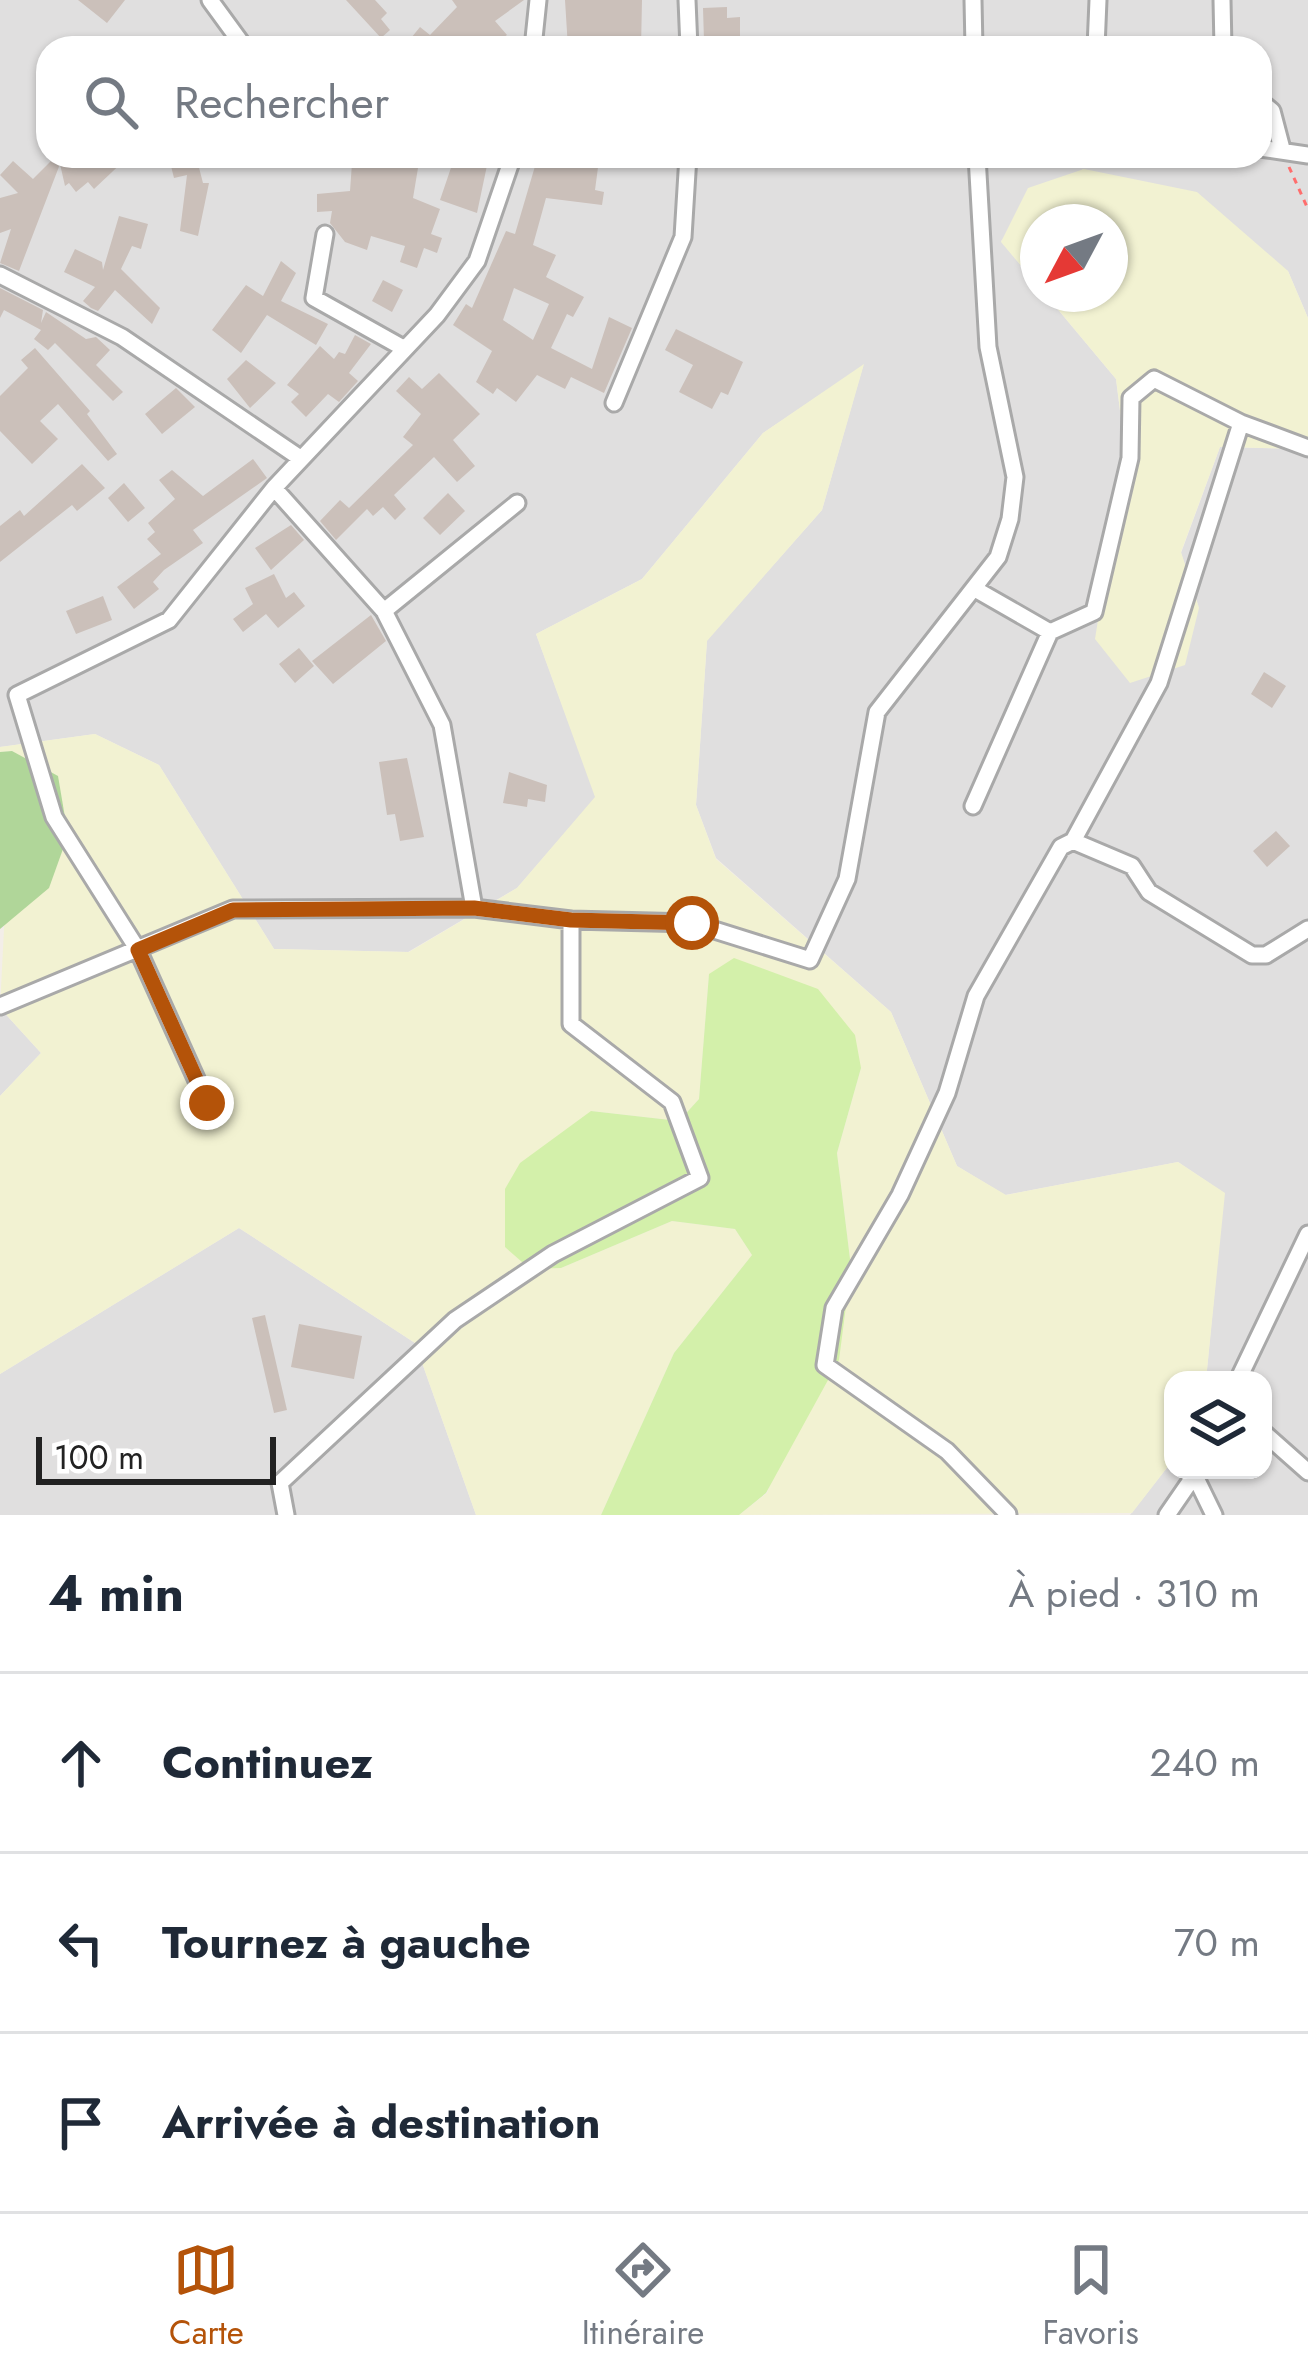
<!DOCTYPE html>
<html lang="fr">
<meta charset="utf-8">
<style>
body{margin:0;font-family:Jost,sans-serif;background:#f6f6f7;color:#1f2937}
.controls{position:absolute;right:36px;bottom:36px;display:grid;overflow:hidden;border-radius:24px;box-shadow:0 3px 9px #0004}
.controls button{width:108px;height:108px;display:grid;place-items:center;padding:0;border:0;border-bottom:3px solid #e0e1e3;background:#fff;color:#1f2937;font:60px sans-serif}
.compass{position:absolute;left:1020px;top:204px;width:108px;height:108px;border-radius:50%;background:#fff;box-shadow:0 3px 9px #0004;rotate:229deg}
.scale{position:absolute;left:36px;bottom:30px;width:240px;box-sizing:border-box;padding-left:12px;border:6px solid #222;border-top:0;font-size:33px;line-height:42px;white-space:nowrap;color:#222;-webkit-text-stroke:9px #fff;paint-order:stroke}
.stop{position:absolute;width:36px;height:36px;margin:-27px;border:9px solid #b45309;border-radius:50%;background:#fff}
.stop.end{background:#b45309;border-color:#fff;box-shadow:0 3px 12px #0008}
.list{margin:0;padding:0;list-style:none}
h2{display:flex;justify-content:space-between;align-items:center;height:156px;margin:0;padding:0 48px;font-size:51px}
h2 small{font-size:39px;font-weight:400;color:#747a83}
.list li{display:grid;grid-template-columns:78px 1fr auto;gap:36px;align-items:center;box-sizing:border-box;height:180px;padding:0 48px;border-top:3px solid #e0e1e3}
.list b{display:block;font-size:45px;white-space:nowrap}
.list em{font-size:39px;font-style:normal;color:#747a83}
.icon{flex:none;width:66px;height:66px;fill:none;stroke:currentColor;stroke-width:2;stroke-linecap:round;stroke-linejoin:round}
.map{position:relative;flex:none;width:1308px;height:1515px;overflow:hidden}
.search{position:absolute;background:#fff;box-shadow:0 3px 9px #0004;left:36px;right:36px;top:36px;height:132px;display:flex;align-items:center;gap:30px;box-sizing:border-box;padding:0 42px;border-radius:36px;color:#747a83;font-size:45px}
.sheet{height:696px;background:#fff}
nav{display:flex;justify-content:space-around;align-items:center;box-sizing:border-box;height:168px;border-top:3px solid #e0e1e3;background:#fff;font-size:33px;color:#747a83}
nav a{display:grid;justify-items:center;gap:6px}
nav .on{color:#b45309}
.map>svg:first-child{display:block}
</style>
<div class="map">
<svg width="1308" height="1515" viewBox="0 0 1308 1515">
<rect width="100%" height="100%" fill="#f3eee8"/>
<path fill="#e0dfdf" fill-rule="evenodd" d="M0,0H1308V318L1288,271L1083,169L1001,241L1038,286V294H1045L1116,379L1125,450L1199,608L1181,553L1220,447L1308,449V1515H1130L1173,1460V1470H1263V1380H1206L1224,1193L1178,1162L1005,1195L957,1166L891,1012L716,858L696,805L707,640L822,510L863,366L763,433L642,579L536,634L596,797L517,888L408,952L274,949L159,765L95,734L0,747ZM48,48H1260V156H48Z
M0,1008L41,1053L0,1096Z
M239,1228L415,1343L476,1515H0V1374Z"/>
<path fill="#f2f2d2" d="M1084,169L1197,192L1288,271L1308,318V449L1220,447L1181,552L1199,608L1185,665L1130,683L1095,639L1125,450L1116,379L1045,294H1110V222H1038V286L1001,242L1028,188Z
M864,364L822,510L707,641L696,805L716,859L891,1012L957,1166L1006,1195L1178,1162L1225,1193L1206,1380H1173V1460L1132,1513L739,1515L767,1493L851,1267L837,1153L861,1068L709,975L699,1099L679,1121L591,1111L561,1268L672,1221L735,1229L752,1255L674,1353L601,1515H476L415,1343L239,1228L0,1374V1096L41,1053L0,1008L13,751L0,752V747L95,734L159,765L274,949L409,952L517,888L595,797L536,634L642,579L763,433Z"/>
<path fill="#d3f0aa" d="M734,958L818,989L855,1035L861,1068L837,1153L851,1267L839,1360L766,1493L739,1515H601L674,1353L752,1255L735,1229L672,1221L561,1268L530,1269L505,1247V1189L520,1163L591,1111L679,1121L699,1099L709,974Z"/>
<path fill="#b0d699" d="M12,751L58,776L68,835L49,888L0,929V752Z"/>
<path fill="#cbc0ba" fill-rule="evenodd" d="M78,0H125L107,23Z
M346,0H375L387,13L381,19L390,30L381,38Z
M452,0H524L495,21L507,35L500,40L507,48H403L420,27L430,35L457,7Z
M565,0H642L641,48H568Z
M727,7V18L740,17V36L704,41L703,8Z
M56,156H129L94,189L88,182L76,192L69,183L65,186L60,164L19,271L0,263L11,229L0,233V198L18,193L0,175L13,161L33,179Z
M196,156L203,183H209L198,236L180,231L187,175L174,178L169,158Z
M362,156H412V167L418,168L413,198L440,209L431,234L442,238L437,253L424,248L417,268L400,262L405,246L371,236L367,250L345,242L330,223L332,211L317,212V194L350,191L352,163L362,164Z
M455,156H489L477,213L440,200Z
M538,156L599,160L595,190L604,192L602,205L546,198L533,245L556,255L546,277L584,297L573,317L567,314L551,348L592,369L609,317L632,328L604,393L571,377L565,389L537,375L516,402L497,388L493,394L476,382L492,351L453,325L466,304L472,308L506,231L515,234ZM514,288L549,304L533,340L503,320Z
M119,216L148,224L141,249L132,246L121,269L160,308L152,324L115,290L98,311L91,308L83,301L95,287L64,272L75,249L102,262L103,270Z
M281,261L296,273L281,301L328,324L316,345L267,315L241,353L212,330L246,285L263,296Z
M383,280L403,290L392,312L372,301Z
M0,288L43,310L41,323L46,312L86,339L96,337L110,350L96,365L123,392L113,401L55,343L48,350L34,339L41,330L4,310L0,318Z
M676,329L743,362L728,395L721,392L712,409L679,392L693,365L665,350Z
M355,335L371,344L349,373L358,381L339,402L328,394L306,417L291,402L299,394L287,385L320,346L334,359L339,352L345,354Z
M35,348L90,411L87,414L117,454L108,461L58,404L40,421L58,439L32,464L0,431V396L28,368L21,360Z
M246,360L276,383L250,408L227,379Z
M439,373L480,414L453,440L475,466L457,482L434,457L394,495L406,509L395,520L383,507L373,516L367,509L336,540L320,521L340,500L349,508L413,445L403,437L421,414L396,391L409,377L422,389Z
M176,388L195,407L162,434L145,414Z
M253,459L267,478L193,530L203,543L164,570L153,582L159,589L134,609L117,587L161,554L147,539L155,532L148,523L175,499L159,480L172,470L203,496Z
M82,464L105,488L77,511L72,505L0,562V526L20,510L24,516Z
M124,483L145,508L128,522L108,498Z
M448,493L465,511L440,535L423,518Z
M291,525L304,540L271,570L255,548Z
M274,574L286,598L294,592L305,606L278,628L266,614L243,632L233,619L253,604L245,588Z
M103,596L112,620L76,634L66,611Z
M371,615L386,641L333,684L312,661Z
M299,648L314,666L295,683L279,664Z
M1264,672L1286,686L1272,708L1251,694Z
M407,758L424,837L400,841L395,814L387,815L379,762Z
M509,772L547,785L545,802L528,799L527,807L503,803Z
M1276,831L1290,846L1267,867L1253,851Z
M265,1315L287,1410L274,1413L252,1318Z
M299,1324L362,1336L354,1379L291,1367Z"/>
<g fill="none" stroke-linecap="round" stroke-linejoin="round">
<defs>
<path id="minor" d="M210,0L245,48
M687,0L689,48
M973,0L974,48
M1222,0L1223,48
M533,48L538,0
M1096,48L1098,0
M1260,101L1272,111L1282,149
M1260,148L1308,155
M325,234L314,298L405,349
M0,275L122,337L300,458
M614,403L683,237L688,156
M274,488L384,611L517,503
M975,589L1050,632L1094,612L1130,458L1131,398L1154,379L1241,423
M384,611L442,725L474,908
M973,806L1050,632
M1073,841L1132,866L1149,892L1252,955H1266L1308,929
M571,920L692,923L810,960L847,879L877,712L998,557L1010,519L1015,477L988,347L977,156
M0,1006L233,909L474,908L571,920V1024L672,1102L700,1178L553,1254L455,1320L280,1483L286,1515
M207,1103L138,950L54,817L17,695L169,620L274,488L437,315L477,261L513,156
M1238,1380L1308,1234
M1263,1432L1308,1472
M1195,1476L1214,1515
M1008,1514L947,1451L825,1365L834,1308L900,1195L947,1093L976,996L1061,847L1073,841L1159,683L1241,423L1308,448
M1167,1515L1198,1470"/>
</defs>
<use href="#minor" stroke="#a9a9a9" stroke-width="21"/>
<path stroke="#ff6e6d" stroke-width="3" stroke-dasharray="6 6" stroke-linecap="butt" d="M1289,167L1308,209"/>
<use href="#minor" stroke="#fff" stroke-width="15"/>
</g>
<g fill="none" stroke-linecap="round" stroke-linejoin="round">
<path stroke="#b45309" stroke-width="15" d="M207,1103L138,950L233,910L474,908L571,920L692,923"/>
</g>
</svg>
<div class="controls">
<button><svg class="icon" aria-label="layers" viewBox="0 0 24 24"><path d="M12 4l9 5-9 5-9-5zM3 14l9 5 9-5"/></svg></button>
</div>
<svg class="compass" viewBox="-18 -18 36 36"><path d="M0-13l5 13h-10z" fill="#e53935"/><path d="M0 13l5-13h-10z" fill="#747a83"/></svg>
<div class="scale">100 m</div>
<div class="stop" style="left:692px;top:923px"></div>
<div class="stop end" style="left:207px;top:1103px"></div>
<div class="search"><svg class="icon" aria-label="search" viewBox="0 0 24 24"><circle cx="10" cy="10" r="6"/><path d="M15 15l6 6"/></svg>Rechercher</div>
</div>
<section class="sheet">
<h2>4 min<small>À pied · 310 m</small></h2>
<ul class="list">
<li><svg class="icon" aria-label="ahead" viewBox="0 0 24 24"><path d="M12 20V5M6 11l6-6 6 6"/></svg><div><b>Continuez</b></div><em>240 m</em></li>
<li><svg class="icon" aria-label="left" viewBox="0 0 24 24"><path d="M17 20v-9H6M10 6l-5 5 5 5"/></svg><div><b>Tournez à gauche</b></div><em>70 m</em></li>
<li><svg class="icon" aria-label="arrive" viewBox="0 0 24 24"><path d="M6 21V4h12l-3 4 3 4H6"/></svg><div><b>Arrivée à destination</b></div></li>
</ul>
</section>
<nav>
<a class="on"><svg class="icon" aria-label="map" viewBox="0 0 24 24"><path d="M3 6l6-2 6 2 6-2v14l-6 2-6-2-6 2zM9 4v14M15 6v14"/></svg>Carte</a>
<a><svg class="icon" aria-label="directions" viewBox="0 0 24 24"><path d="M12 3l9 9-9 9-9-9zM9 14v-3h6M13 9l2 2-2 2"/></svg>Itinéraire</a>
<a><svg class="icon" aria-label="saved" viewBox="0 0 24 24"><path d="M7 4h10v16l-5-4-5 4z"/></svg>Favoris</a>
</nav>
